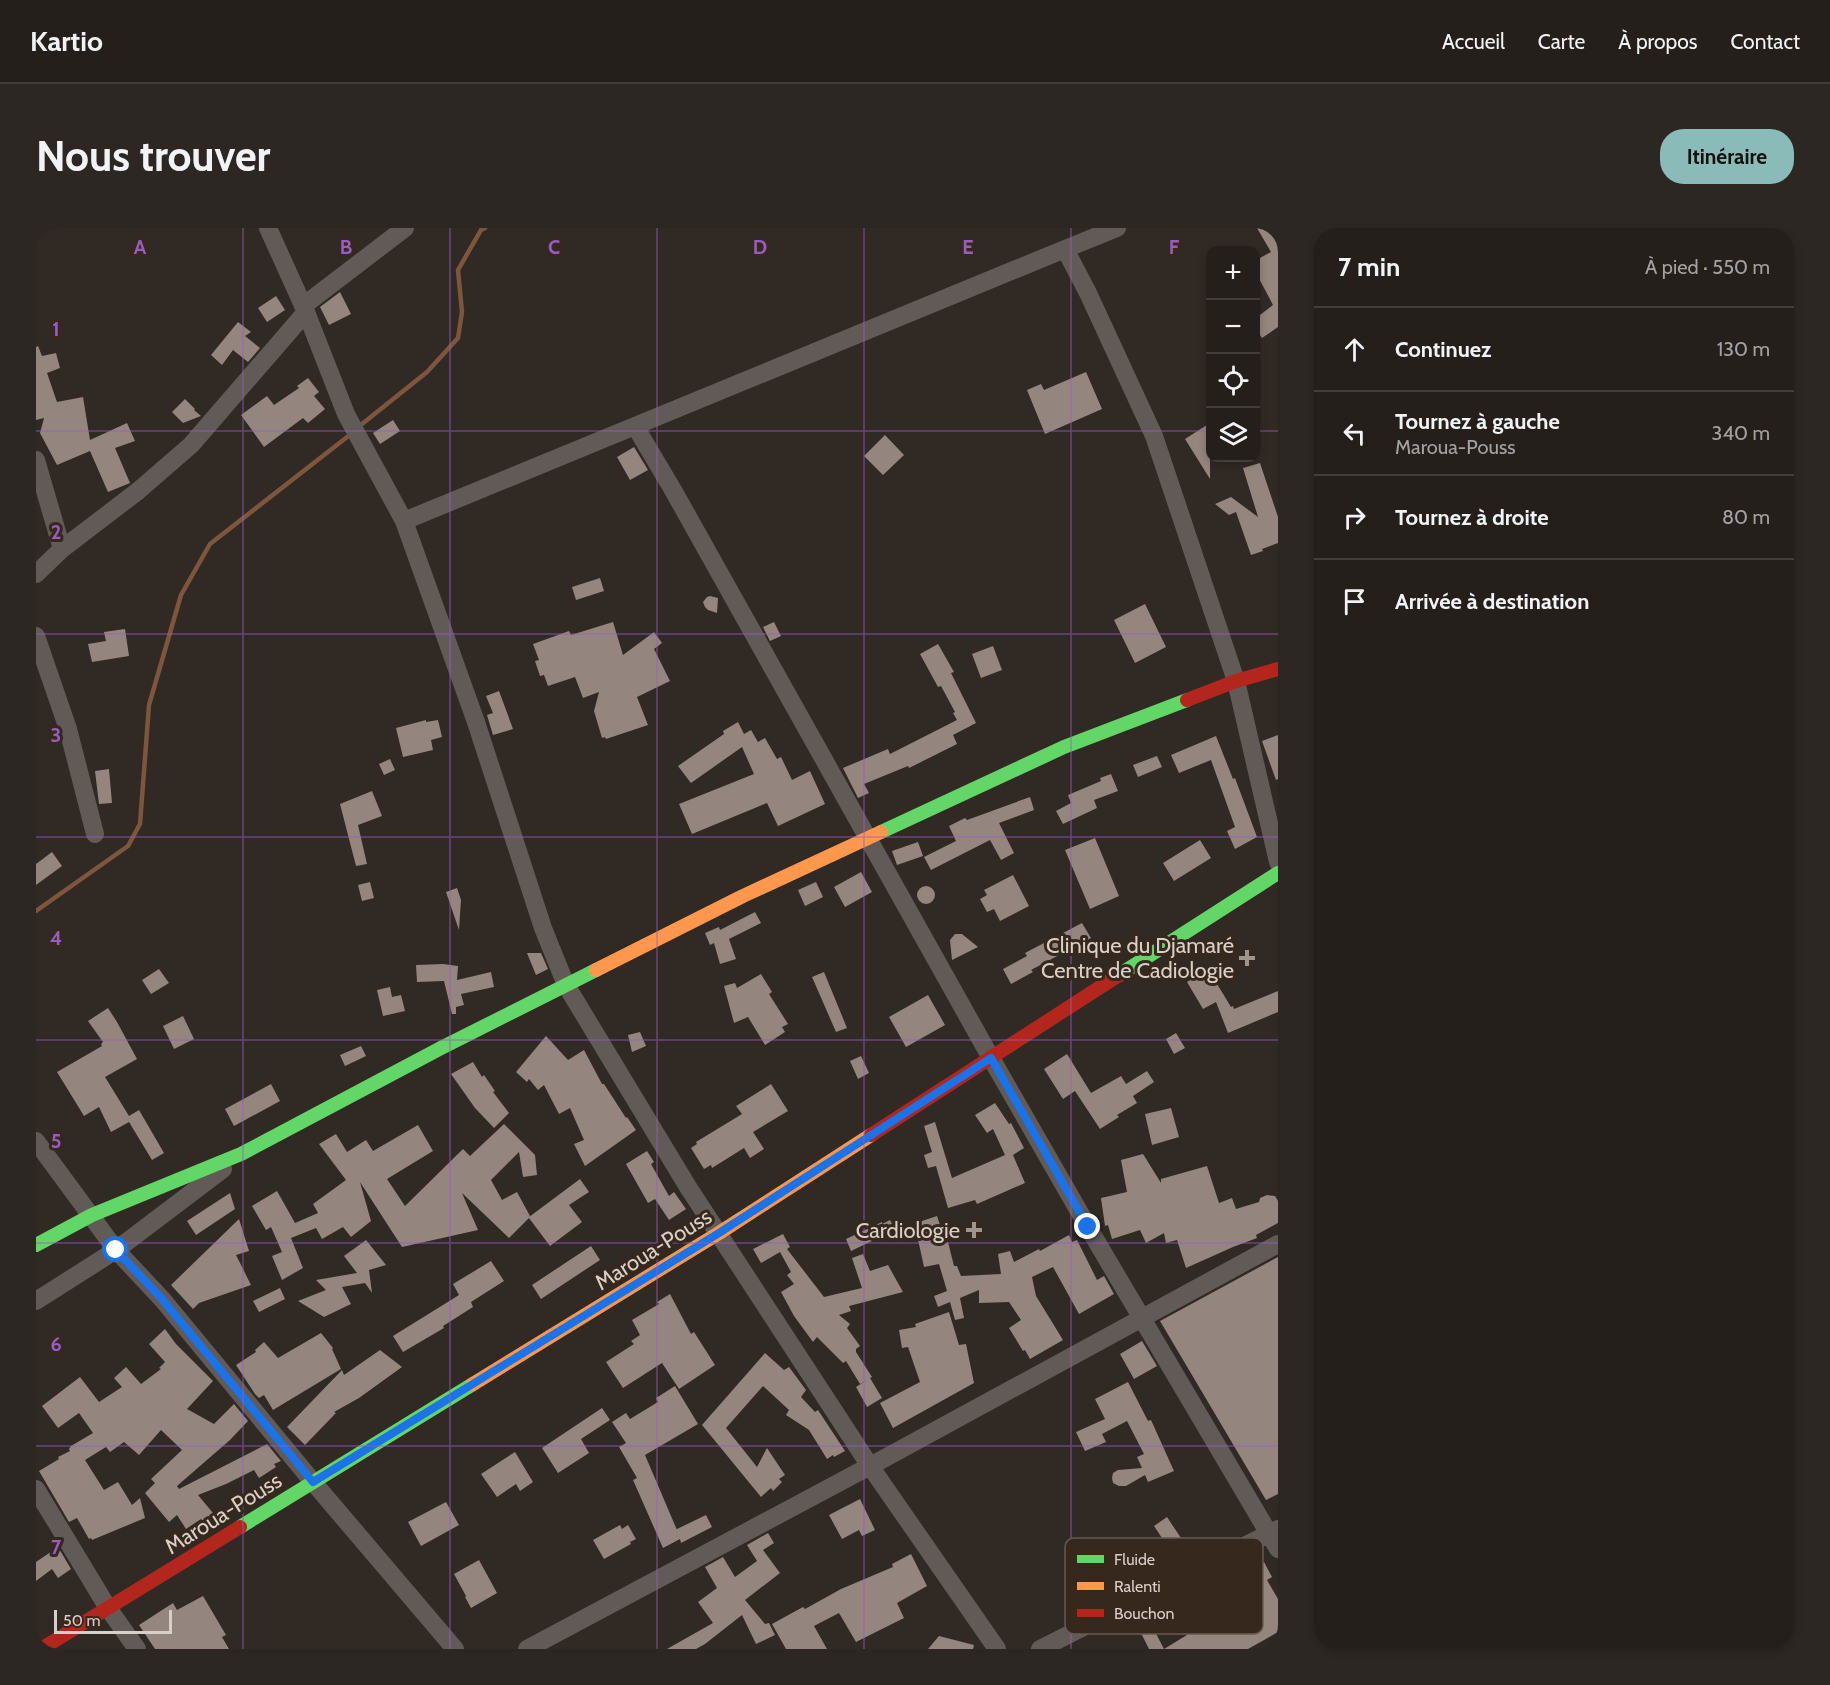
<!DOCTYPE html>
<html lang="fr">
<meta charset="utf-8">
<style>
body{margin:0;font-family:Cabin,sans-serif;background:#2d2724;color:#f1f3f6}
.controls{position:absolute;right:18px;top:18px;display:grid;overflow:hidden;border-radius:12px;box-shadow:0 3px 9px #0003}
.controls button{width:54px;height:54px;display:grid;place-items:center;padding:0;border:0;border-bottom:2px solid #423d3a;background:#251f1b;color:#f1f3f6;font:30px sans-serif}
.scale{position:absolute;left:18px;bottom:15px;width:118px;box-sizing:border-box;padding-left:6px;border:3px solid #d9cfc9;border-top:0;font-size:16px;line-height:21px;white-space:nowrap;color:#d9cfc9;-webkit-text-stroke:4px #37281e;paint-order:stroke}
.stop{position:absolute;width:18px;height:18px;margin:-14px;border:4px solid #1a73e8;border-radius:50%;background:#fff}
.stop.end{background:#1a73e8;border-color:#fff;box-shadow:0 2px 6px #0008}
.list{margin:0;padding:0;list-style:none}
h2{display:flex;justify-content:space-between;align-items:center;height:78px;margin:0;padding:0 24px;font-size:26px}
h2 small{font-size:20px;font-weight:400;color:#a3a2a3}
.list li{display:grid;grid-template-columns:39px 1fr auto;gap:18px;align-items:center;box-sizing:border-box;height:84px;padding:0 24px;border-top:2px solid #423d3a}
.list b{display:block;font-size:22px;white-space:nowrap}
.list p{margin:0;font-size:20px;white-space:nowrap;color:#a3a2a3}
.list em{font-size:20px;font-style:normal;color:#a3a2a3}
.icon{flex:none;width:33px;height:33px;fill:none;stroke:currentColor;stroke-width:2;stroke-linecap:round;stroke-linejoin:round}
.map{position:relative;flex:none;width:1242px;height:1421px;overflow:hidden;border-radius:24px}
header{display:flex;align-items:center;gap:36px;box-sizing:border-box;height:84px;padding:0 30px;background:#251f1b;border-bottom:2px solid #423d3a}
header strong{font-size:28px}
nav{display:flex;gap:33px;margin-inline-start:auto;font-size:21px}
.intro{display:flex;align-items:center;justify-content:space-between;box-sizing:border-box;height:144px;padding:0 36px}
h1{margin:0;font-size:42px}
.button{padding:15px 27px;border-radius:24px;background:#8bbbb9;color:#111;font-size:21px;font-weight:700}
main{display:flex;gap:36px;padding:0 36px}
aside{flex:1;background:#251f1b;border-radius:24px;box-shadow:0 3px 9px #0003}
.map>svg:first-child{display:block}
</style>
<header>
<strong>Kartio</strong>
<nav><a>Accueil</a><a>Carte</a><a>À propos</a><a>Contact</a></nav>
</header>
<div class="intro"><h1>Nous trouver</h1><a class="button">Itinéraire</a></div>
<main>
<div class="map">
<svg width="1242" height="1421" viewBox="0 0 1242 1421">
<rect width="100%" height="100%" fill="#312924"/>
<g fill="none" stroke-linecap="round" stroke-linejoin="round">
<path stroke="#7e563d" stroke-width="4.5" d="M321,200L391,144L422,110L426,84L422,42L445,2L449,0
M0,683L92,618L104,596L113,477L145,367L174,316L315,206"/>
</g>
<path fill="#94867e" d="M1221,0H1237L1242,8V99L1226,110L1220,101V90L1237,77L1220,45V32L1235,24Z
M304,64L315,86L293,97L284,79Z
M240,68L249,82L231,94L222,80Z
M202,94L215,104L209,108L224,120L212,134L197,122L186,137L175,127Z
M2,118L6,128L20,125L24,140L11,145L21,174L47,169L54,212L91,195L99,213L79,220L94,255L72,264L54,223L21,237L4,205L8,190L0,192V119Z
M1050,144L1066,181L1009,206L991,162L1005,156L1008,162Z
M272,150L283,164L278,168L289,181L272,195L267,190L228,219L205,187L231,168L238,177L263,160L261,158Z
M149,171L159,181L158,182L165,188L147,195L136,184Z
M357,192L364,203L344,216L337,205Z
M1174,195V251L1149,211Z
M849,207L868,227L847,247L828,228Z
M598,219L612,242L594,252L581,229Z
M1224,235L1242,289V315L1226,321L1227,323L1215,327L1200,284L1193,287L1179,276L1195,269L1222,289L1207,240Z
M564,350L568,363L540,372L536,359Z
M674,368L682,370L681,385L672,382L669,379L667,374L671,369Z
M1109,376L1130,419L1099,435L1078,392Z
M577,394L587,427L618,404L626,415L618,421L634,453L601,469L612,497L570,511L569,509L566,510L558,483L563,464L547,470L539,449L512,458L508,447L504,448L499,433L503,432L497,416L533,403L535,407Z
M738,394L745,408L734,413L727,399Z
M89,401L93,428L56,434L52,416L70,413L68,404Z
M902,416L918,444L915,445L940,495L917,507L921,516L873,540L872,538L828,556L833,565L822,570L807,540L852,521L854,526L921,492L917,485L919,484L905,458L902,459L884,426Z
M957,418L966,442L945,450L936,426Z
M463,463L477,501L457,507L451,487L457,485L450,468Z
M390,492V494L402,492L406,509L395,512L397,522L367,529L360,500Z
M702,494L708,506L715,502L722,514L729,510L741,531L745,529L756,552L774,543L789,576L742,598L731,575L656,606L643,576L718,546L706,519L655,555L642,538L688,506L687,503Z
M1242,507V551L1240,552L1226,513Z
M1180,508L1197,551L1199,550L1221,609L1199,621L1191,603L1199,599L1175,532L1143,545L1135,527Z
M1121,528L1126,539L1102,549L1097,537Z
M354,531L359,542L348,547L343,536Z
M73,541L76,575L63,576L59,543Z
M1075,546L1082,563L1058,572L1061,580L1027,596L1020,583L1035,575L1032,567L1065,553L1064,550Z
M336,563L346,588L322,597L331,636L320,638L304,576Z
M994,569L998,582L963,595L978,625L965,632L954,612L895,642L888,629L920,613L913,598L929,590L931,592Z
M1059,610L1083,668L1054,681L1029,622Z
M1164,612L1175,630L1138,653L1127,635Z
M882,614L887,628L861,637L856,623Z
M16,624L26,638L0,657V636Z
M825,644L836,664L809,679L798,659Z
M977,647L993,678L964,693L958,681L951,684L944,671L951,667L948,662Z
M334,654L338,670L326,673L322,657Z
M780,654L787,669L769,678L762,662Z
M881 667a9 9 0 1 1 18 0a9 9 0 1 1-18 0Z
M421,660L425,672L423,702L410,664Z
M719,684L725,695L693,711L700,731L684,736L678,715L674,717L669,705L683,699L684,702Z
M1046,695L1055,710L995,742L997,744L975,756L967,741L991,728L989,725Z
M919,706H926L942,719L916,732L914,712Z
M491,725H505L512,741L500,747Z
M407,736L422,738L421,752L455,744L458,759L425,766L428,777L420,779V786H416L408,753L381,754L380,737Z
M123,741L133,755L115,766L106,752Z
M1172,741L1195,779L1197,778L1198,781L1242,763V784L1192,805L1180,774L1167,781L1151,754Z
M788,744L811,800L800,804L776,749Z
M725,746L736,764L733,766L752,796L746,799L749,804L729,817L712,789L698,795L688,758L699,755L701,760Z
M354,759L356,769L365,767L369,783L347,788L341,762Z
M892,767L909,797L870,819L853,789Z
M72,780L81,794L101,831L69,849L93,888L103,882L128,925L116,932L93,894L75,904L63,879L48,888L21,844L66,818L65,816L67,814L52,793Z
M147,788L158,811L138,821L127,798Z
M604,804L610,818L596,824L592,807Z
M1140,805L1149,820L1138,826L1130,811Z
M510,808L532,832L548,822L566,856H568L590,890L591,889L600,902L549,938L538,916L548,912L534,880L523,886L508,857L502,862L493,851L491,854L480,844Z
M325,818L330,828L309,838L304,827Z
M1031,826L1055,865L1085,848L1090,856L1111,843L1118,854L1097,868L1101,875L1081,887L1083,889L1064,901L1039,863L1027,871L1008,841Z
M825,828L833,845L822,851L814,833Z
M437,834L446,849L448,847L459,863L457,864L473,885L458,900L439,880L415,846Z
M235,856L244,873L198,898L189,881Z
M735,856L752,883L717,904L728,921L714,930L708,920L676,940L675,937L668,941L655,920L661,916L660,914L706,886L700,878Z
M959,875L973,896L975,895L988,920L977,927L989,955L941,976L939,972L912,980L900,938L892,940L888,927L896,924L888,898L899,894L916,950L969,927L957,901L951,905L939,887Z
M1135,880L1143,909L1116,917L1109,886Z
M468,896L499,927L501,947L487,949L483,924L455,952L466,972L481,964L494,988L493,989L544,951L553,964L533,977L546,994L514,1018L493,990L473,1010L426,965L442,1002L366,1019L324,954L335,993L315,1009L307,999L286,1011L280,1000L255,1010L267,1040L246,1052L236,1028L246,1024L235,999L230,1002L216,978L241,963L259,995L282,985L277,976L310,952L283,916L300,906L311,924L330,912L337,923L382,897L397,923L351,951L369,978L427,921L434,928Z
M611,923L618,934L615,936L633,968L638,964L650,981L633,992L619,971L612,975L590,936Z
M1107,926L1125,955V951L1171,938L1183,975L1196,970L1200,981L1223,974L1224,970L1231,967L1239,968L1242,973V995L1220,1007L1221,1010L1197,1019L1150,1040L1141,1012L1130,1015L1128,1005L1110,1015L1104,1002L1076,1011L1072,997L1069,998L1065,970L1091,964L1085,932Z
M194,965L199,981L160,1007L151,993Z
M901,988L910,1015L912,1014L918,1038H921L925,1048L965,1046L962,1026L974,1023L978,1034L1003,1021L1004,1023L1033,1007L1036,1014L1041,1012L1061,1052L1068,1048L1078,1066L1043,1086L1017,1039L996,1049L1000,1068L1027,1112L994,1131L989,1122L987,1123L973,1100L985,1092L973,1074L943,1075V1062L924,1070L928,1090L919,1092L914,1074L902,1079L898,1068L911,1063L903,1036L888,1039L881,1007L884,1006L880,995Z
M203,991L213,1023L200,1027L215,1057L163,1075L157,1081L135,1057Z
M854,992L859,1002L815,1023L810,1011L846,994V996Z
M747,1006L754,1019L751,1021L788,1069L826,1060L816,1030L827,1026L834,1043L852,1037L867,1064L813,1078L815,1083L803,1087L814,1096L811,1100L824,1118L820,1121V1124L836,1149L824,1156L810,1133L807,1135L781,1109L777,1114L758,1088L745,1064L758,1056L751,1047L755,1044L744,1024L725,1035L717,1021Z
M330,1012L350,1037L333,1042L336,1065L329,1055L306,1059L315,1076L288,1089L262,1073L290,1062L280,1052L321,1045L308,1028Z
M555,1018L564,1032L505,1071L496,1057Z
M1242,1029V1266L1230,1272L1124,1093Z
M455,1033L468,1053L435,1074L437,1079L407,1098L408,1100L367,1124L357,1108L423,1067L417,1056Z
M244,1060L249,1071L223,1084L217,1073Z
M634,1066L655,1106L658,1104L679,1137L643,1161L626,1135L587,1160L570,1134L598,1116L595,1113L604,1107L596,1092L623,1076L621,1074Z
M913,1084L923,1117L930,1116L938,1155L857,1200L844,1175L884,1154L872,1119L866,1120L863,1102L880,1099L879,1096Z
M129,1101L140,1116L177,1153L151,1181L178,1196L198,1176L212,1193L194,1212L141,1258L143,1261L231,1216L245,1233L238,1236L240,1239L223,1250L218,1242L190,1256L162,1267L177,1285L167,1293L165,1291L150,1301L141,1287L133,1294L109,1265L119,1255L115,1251L146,1222L125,1202L103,1227L88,1214L74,1224L70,1219L49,1232L68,1262L82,1254L96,1277L104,1270L109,1290L56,1312L55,1310L53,1311L41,1290L33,1294L3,1243L23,1231L22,1229L34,1223L33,1221L35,1218L57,1205L43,1185L22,1200L6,1178L44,1149L63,1174L86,1159L78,1150L90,1139L105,1156L125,1141L123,1140L129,1134L113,1116Z
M285,1105L297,1120L296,1121L305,1141L237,1182L228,1167L223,1170L219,1166L200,1137L220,1124L219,1122L228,1114L242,1130Z
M1106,1113L1121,1138L1098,1151L1084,1126Z
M344,1122L366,1139L323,1170L298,1184L300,1185L269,1217L251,1199L306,1142L308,1147Z
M729,1125L748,1142L753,1139L770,1162L765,1169L779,1184L782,1182L809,1223L798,1229L797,1227L791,1231L773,1202L750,1187L753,1182L727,1158L690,1200L721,1239L731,1220L749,1247L743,1251L746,1254L737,1263L735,1260L725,1269L666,1197Z
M834,1150L846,1170L831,1179L820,1159Z
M1092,1154L1112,1193L1115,1192L1138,1243L1112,1254L1109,1247L1090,1258H1083L1077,1255L1076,1250L1077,1245L1082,1242L1106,1240L1101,1229L1108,1226L1091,1193L1066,1206L1070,1214L1049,1223L1040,1204L1069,1191L1059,1171Z
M639,1158L662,1196L609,1227L641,1302V1301L670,1287L676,1299L645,1315L644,1311L627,1320L597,1252L601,1250L583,1219L590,1215L576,1194L590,1185L594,1191L622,1174L620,1170Z
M566,1180L574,1192L545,1211L553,1225L522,1245L506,1220Z
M479,1224L497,1254L484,1263L480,1256L461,1269L445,1246Z
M824,1271L839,1302L826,1308L823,1302L806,1311L793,1287Z
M410,1274L423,1297L385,1318L372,1294Z
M1131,1289L1145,1310L1132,1319L1118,1298Z
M584,1297L586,1301L592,1297L600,1311L594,1314L595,1316L568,1331L557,1312Z
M732,1305L738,1315L727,1322L744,1345L709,1372L729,1396L733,1395L739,1407L720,1416L706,1387L669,1416L660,1421H631L677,1395L662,1374L681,1360L669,1339L687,1329L699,1349L721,1333L711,1317Z
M22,1319L35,1341L22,1350L16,1341L0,1353V1334Z
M875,1326L891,1358L861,1375L868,1390L820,1414L803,1385L778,1398L791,1421H750L736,1396L767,1379L769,1381L805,1361L857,1339L856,1336Z
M443,1332L461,1365L435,1380L429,1369L430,1368L418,1346Z
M1228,1334L1236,1349L1231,1352L1242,1371V1404L1212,1421H1113L1103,1401L1115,1396L1128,1421L1151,1407L1149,1403L1171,1392L1170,1391L1181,1385L1184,1389L1224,1368L1212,1343Z
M167,1368L190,1407L186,1409L193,1421H119L103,1397L137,1375L141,1382Z
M903,1408L938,1417L937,1421H892Z"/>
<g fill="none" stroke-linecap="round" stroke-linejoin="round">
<path stroke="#615a56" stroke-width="18" d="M232,0L270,84L310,186L368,293L440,494L507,700L530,757L652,959L834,1238L961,1421
M1029,21L1081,0
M267,78L369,0
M599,198L637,262L955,830L1052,999L1242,1321
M0,232L26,321
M368,293L1029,21L1052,65L1118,208L1200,453L1242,634
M0,346L26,321L102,263L155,217L270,84
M0,408L32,501L59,606
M0,913L80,1022L126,1071L277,1254L419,1421
M0,1073L80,1022L187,941
M0,1261L72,1380L101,1421
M491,1421L849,1230L1242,1016
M1004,1421L1242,1301"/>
<path stroke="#63d668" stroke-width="14" d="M845,604L1028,519L1151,472
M1083,747L1242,645
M0,1017L56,987L205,926L405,820L560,742
M204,1299L437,1156"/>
<path stroke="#ff974d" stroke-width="14" d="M560,742L707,668L845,604
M437,1156L683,1005L835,907"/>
<path stroke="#b3261e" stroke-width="14" d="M1151,472L1200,453L1242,441
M835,907L1083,747
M5,1421L204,1299"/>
</g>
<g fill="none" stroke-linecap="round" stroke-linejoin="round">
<path stroke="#1a73e8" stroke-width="8" d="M80,1022L126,1071L277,1254L683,1005L955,830L1052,999"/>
</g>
<path fill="none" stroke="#975dc2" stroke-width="1.5" stroke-opacity="0.55" d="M207,0V1421M414,0V1421M621,0V1421M828,0V1421M1035,0V1421M0,203H1174M1220,203H1242M0,406H1242M0,609H1242M0,812H1242M0,1015H1242M0,1218H1242"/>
<g fill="#9e958f" stroke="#37281e" stroke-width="2">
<path d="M1208 721h6v6h6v6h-6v6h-6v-6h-6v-6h6z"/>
<path d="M935 993h6v6h6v6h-6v6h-6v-6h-6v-6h6z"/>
</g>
<g text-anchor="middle" stroke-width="6" stroke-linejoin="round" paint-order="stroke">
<g font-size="22" fill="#d9cfc9" stroke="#37281e" text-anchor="end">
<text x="1198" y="725">Clinique du Djamaré<tspan x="1198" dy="25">Centre de Cadiologie</tspan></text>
<text x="924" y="1010">Cardiologie</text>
</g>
<g font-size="22" fill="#d9cfc9" stroke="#37281e">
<text transform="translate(617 1021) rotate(-32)" y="8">Maroua-Pouss</text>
<text transform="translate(187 1285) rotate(-32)" y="8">Maroua-Pouss</text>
</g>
</g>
<rect x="1029" y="1310" width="198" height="96" rx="9" fill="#37281e" stroke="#685a51" stroke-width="1.5"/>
<rect x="1041" y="1327" width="27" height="8" fill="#63d668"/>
<rect x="1041" y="1354" width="27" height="8" fill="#ff974d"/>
<rect x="1041" y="1381" width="27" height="8" fill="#b3261e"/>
<g font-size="16" fill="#d9cfc9">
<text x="1078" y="1337">Fluide</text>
<text x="1078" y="1364">Ralenti</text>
<text x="1078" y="1391">Bouchon</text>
</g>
<g font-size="20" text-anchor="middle" font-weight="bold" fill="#975dc2" stroke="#37281e" stroke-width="6" stroke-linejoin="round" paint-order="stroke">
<text x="104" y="26">A</text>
<text x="310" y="26">B</text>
<text x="518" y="26">C</text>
<text x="724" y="26">D</text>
<text x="932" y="26">E</text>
<text x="1138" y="26">F</text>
<text x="20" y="108">1</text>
<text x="20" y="311">2</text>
<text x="20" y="514">3</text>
<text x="20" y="717">4</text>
<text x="20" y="920">5</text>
<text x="20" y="1123">6</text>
<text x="20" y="1326">7</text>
</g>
</svg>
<div class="controls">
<button>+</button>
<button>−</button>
<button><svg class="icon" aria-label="locate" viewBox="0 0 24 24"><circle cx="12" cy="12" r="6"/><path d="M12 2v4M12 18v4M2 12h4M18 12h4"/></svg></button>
<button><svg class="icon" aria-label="layers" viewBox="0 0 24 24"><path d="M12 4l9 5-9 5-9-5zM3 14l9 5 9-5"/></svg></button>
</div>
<div class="scale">50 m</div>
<div class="stop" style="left:80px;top:1022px"></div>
<div class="stop end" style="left:1052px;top:999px"></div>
</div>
<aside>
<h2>7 min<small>À pied · 550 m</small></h2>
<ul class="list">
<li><svg class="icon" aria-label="ahead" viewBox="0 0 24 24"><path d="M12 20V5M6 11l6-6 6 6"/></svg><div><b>Continuez</b></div><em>130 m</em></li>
<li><svg class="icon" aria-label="left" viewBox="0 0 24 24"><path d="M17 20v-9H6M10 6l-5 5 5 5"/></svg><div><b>Tournez à gauche</b><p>Maroua-Pouss</p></div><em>340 m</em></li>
<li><svg class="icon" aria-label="right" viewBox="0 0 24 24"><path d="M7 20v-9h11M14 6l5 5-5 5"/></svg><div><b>Tournez à droite</b></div><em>80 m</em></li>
<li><svg class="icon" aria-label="arrive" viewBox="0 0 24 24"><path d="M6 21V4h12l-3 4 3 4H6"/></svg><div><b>Arrivée à destination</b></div></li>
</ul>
</aside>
</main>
